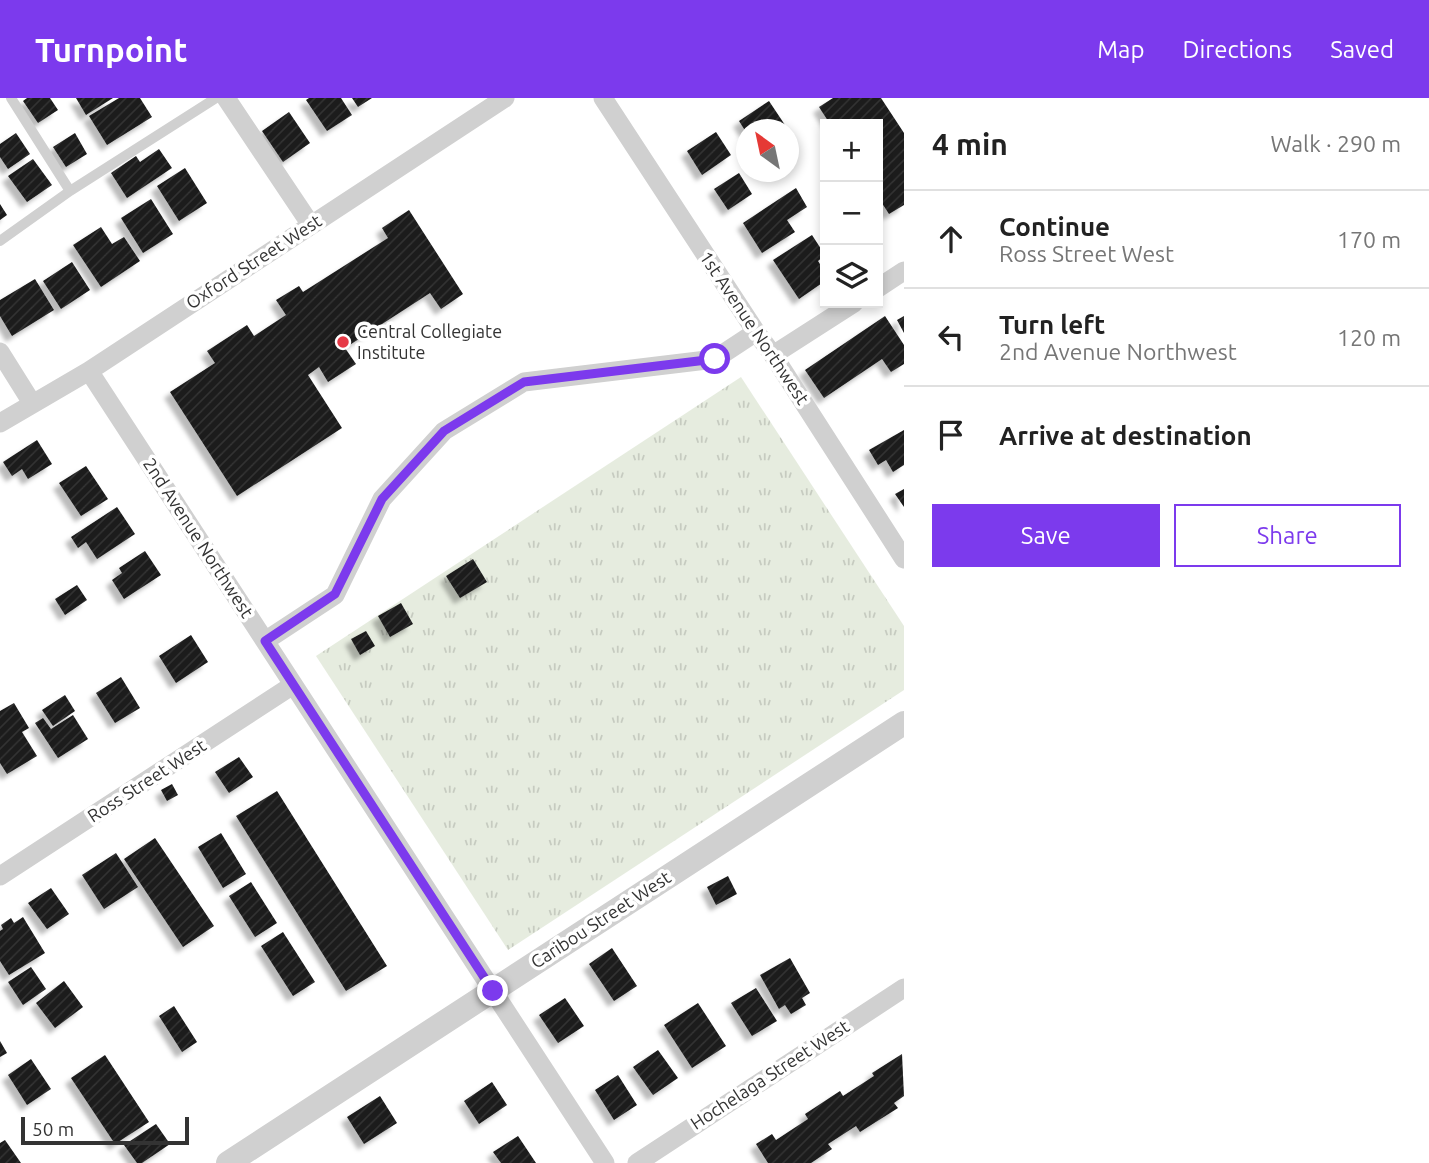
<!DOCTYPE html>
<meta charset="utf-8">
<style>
body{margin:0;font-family:Ubuntu,sans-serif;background:#f6f6f6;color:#222}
.controls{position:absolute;right:21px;top:21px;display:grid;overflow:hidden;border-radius:0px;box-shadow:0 4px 10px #0003}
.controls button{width:63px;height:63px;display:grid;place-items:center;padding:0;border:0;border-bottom:2px solid #e0e0e0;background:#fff;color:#222;font:35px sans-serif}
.compass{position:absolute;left:736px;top:21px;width:63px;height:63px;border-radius:50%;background:#fff;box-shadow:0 4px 10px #0003;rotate:327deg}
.scale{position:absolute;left:21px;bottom:18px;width:168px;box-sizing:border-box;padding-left:7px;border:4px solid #333;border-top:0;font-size:19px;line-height:24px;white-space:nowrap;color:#333;-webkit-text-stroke:5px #fff;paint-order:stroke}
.stop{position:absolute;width:21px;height:21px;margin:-16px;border:5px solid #7c3aed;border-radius:50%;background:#fff}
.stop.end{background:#7c3aed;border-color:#fff;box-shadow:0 2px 7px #0008}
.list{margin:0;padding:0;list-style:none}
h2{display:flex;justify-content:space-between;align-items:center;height:91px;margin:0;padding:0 28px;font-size:30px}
h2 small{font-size:23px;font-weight:400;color:#767676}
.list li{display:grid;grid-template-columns:46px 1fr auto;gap:21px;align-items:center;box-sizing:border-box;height:98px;padding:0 28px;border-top:2px solid #e0e0e0}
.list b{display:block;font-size:26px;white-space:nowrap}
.list p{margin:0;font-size:23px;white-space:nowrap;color:#767676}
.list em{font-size:23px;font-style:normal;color:#767676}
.actions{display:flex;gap:14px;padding:21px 28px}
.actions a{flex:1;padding:16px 0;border:2px solid #7c3aed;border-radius:0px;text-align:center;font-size:24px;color:#7c3aed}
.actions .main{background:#7c3aed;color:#fff}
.icon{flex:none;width:38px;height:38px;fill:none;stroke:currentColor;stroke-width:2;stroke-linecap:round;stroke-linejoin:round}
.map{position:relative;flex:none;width:904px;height:1065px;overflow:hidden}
header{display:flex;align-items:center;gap:42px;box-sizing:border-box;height:98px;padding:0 35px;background:#7c3aed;color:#fff}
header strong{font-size:33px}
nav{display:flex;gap:38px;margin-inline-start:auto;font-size:24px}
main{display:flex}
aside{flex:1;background:#fff}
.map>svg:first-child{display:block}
</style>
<header>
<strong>Turnpoint</strong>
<nav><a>Map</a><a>Directions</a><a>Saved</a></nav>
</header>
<main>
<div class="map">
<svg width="904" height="1065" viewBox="0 0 904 1065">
<defs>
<pattern id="park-tufts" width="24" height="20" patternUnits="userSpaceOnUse" patternTransform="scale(1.75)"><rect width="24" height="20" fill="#e6ecdf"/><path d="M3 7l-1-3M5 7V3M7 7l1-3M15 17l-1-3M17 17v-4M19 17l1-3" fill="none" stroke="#c6cbc0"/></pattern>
<pattern id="building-hatch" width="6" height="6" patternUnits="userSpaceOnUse" patternTransform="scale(1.75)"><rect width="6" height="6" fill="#1a1a1a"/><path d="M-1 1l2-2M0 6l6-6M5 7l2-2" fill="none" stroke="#333"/></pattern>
<filter id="shadow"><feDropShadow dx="-6" dy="6" stdDeviation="2" flood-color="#0004"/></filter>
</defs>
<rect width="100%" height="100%" fill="#fff"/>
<path fill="url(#park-tufts)" d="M741,279L904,528V592L508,852L316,558Z"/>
<path fill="url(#building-hatch)" filter="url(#shadow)" d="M27,0H50L58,12L38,25L23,3Z
M76,0H113L86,17Z
M119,0H140L152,19L107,47L89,18Z
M309,0H341L352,17L327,33L306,2Z
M352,0H372L358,9Z
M833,0H881L904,35V107L889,116L878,99V26H830L819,9Z
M769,3L787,30L746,32V34L739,23Z
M289,14L310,45L283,64L262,33Z
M716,34L731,57L702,77L687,53Z
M16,35L30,56L8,71L0,59V46Z
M75,35L87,56L66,69L53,49Z
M159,51L172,70L127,100L111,75L136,58L140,64Z
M33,61L52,87L27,104L8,78Z
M185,70L207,105L179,123L157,88Z
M739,75L752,96L728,112L714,91Z
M796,90L807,109L787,122L795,134L762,155L743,125Z
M151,101L173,136L143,155L121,120Z
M0,106L7,117L0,122Z
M409,112L463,196L441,211L430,195L345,250L356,266L328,284L319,269L308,277L342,330L237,398L170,294L215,265L207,253L247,227L254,238L286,217L276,202L299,188L303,194L388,140L382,130Z
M101,129L112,146L124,139L140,163L101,189L73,147Z
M812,137L825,157L818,163L825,174V183L799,201L773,162Z
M72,164L90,192L61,211L43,183Z
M35,181L54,212L12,238L0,218V202Z
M885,218L904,247V266L891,274L882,261L824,300L805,272Z
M904,218V235L897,222Z
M904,332V367L893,374L886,362L878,367L869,352Z
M37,342L52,366L28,381L22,371L12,378L3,364Z
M86,368L108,401L81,418L59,385Z
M904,391V409L895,396Z
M117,409L135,436L97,461L86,444L78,450L71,439Z
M145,453L161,477L124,501L112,482L122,475L119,470Z
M473,461L487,484L460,500L446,478Z
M77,487L87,502L65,517L55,501Z
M401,505L413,526L390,539L378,518Z
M366,533L375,548L360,557L351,541Z
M191,537L208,564L176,585L159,558Z
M121,579L140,610L115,625L96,595Z
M65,597L75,613L53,628L42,612Z
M14,605L29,630L22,634L37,658L7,676L0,665V613Z
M73,617L88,641L58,660L35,625L43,620L51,631Z
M239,659L253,679L229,695L215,674Z
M172,686L178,697L167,703L161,692Z
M277,693L387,868L346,893L236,718Z
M221,735L246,776L223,790L198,749Z
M155,740L214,828L183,849L124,761Z
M116,755L138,789L104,811L82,777Z
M728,778L737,796L716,807L707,789Z
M251,784L277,825L255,839L229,798Z
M51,790L69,816L47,831L28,805Z
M23,819L45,855L9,877L0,863V833L3,831L1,827L11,820L14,825Z
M283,834L315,884L293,898L261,848Z
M612,850L637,888L614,903L589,866Z
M790,860L810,895L802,900L806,907L791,916L785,907L779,911L760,877Z
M31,869L46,891L23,907L8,884Z
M64,883L83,909L55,930L36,905Z
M756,890L777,923L752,938L731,905Z
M565,900L584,928L558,945L539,917Z
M698,905L726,948L692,970L664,927Z
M174,908L197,944L182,954L159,918Z
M0,943L7,955L0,959Z
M658,952L678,980L653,997L633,969Z
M902,956L904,998L894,1005L898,1010L860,1034L856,1028L828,1046L832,1051L811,1065H768L756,1046L772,1036L776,1042L808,1021L805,1016L840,993L843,998L874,978L872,975Z
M105,957L149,1024L115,1046L71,980Z
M31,961L51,991L27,1007L8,977Z
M618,977L637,1007L614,1022L595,992Z
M492,984L507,1007L479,1026L464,1003Z
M380,998L397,1025L364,1046L347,1019Z
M156,1026L170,1046L142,1065H137L124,1047Z
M518,1038L536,1065H501L493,1054Z
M5,1042L21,1065H0V1045Z"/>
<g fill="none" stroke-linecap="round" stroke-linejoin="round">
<path stroke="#d0d0d0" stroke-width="10" d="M11,0L70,93
M0,143L70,93L216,0"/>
<path stroke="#d0d0d0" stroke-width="19" d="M226,0L311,127
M603,0L756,234L773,257L904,461
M878,190L904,173
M0,254L32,305
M773,257L854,205
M89,273L605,1065
M0,325L89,273L505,0
M265,543L335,497L382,401L444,333L524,284L715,261L756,234
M0,778L293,587
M637,1065L904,890"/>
<path stroke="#d0d0d0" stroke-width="24" d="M228,1065L904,625"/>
</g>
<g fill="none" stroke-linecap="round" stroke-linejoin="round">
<path stroke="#7c3aed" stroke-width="9" d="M493,893L265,543L335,496L382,401L444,333L524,284L715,261"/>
</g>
<circle fill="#e63946" stroke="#fff" stroke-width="2.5" cx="343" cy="244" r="7"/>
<g text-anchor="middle" stroke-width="7" stroke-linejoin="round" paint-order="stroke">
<g font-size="18" fill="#333" stroke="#fff">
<text transform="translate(254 164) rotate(-33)" y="6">Oxford Street West</text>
<text transform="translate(754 230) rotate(56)" y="6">1st Avenue Northwest</text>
<text transform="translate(198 440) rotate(57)" y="6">2nd Avenue Northwest</text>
<text transform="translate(147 683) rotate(-33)" y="6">Ross Street West</text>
<text transform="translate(601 822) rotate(-33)" y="6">Caribou Street West</text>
<text transform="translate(770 977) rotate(-33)" y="6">Hochelaga Street West</text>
</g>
<g font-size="18" fill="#333" stroke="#fff" text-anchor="start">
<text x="357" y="240">Central Collegiate<tspan x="357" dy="21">Institute</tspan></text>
</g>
</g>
</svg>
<div class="controls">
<button>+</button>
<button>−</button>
<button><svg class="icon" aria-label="layers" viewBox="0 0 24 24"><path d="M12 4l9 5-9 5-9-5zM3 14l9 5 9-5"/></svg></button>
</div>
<svg class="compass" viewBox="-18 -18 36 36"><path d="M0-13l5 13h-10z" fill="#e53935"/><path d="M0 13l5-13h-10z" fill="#767676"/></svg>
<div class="scale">50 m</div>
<div class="stop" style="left:715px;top:261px"></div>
<div class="stop end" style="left:493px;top:893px"></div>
</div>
<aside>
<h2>4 min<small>Walk · 290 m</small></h2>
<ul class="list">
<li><svg class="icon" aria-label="ahead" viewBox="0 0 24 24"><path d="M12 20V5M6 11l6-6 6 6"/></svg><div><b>Continue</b><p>Ross Street West</p></div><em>170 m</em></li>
<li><svg class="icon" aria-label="left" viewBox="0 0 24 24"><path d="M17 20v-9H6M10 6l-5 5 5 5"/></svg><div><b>Turn left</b><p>2nd Avenue Northwest</p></div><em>120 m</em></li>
<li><svg class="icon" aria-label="arrive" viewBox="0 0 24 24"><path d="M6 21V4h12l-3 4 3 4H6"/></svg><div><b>Arrive at destination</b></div></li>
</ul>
<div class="actions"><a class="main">Save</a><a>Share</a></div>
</aside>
</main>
